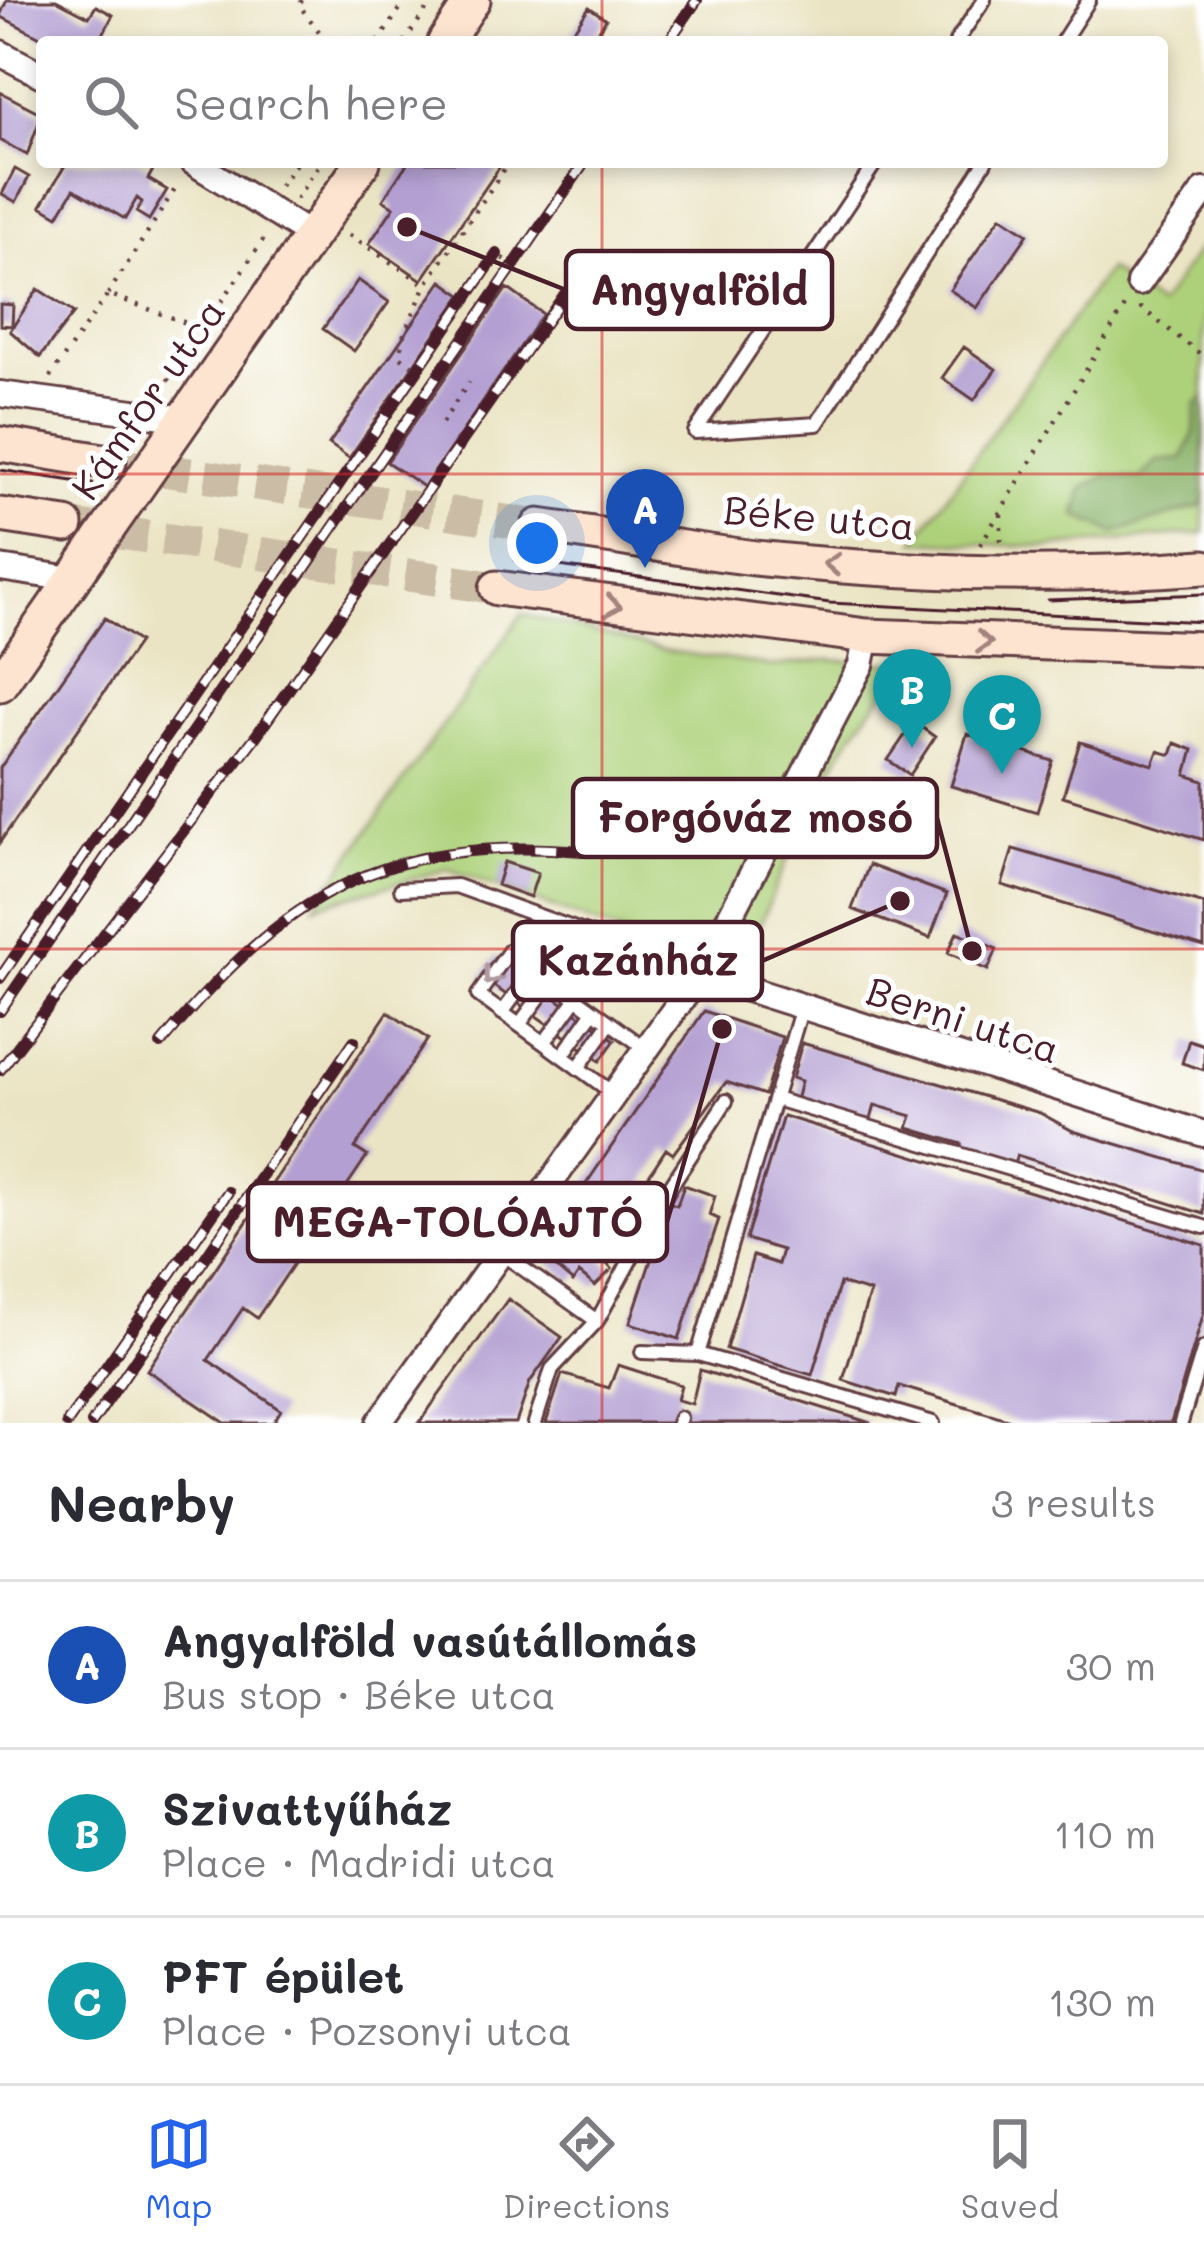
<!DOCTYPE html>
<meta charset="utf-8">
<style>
body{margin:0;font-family:Mali,sans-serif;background:#f2f2f3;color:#2b2b33}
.you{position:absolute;left:537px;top:543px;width:42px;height:42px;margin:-30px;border:9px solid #fff;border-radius:50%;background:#1a73e8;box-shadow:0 0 0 18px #1a73e833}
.badge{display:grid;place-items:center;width:78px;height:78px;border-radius:50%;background:#2563eb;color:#fff;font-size:39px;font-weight:700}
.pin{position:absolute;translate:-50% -99px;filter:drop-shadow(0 3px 6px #0008)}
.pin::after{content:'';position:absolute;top:63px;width:42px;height:36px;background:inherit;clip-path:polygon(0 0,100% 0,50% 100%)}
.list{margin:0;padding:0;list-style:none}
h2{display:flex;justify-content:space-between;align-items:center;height:156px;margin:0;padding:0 48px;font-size:51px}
h2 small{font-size:39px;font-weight:400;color:#7c7c81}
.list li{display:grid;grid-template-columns:78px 1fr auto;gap:36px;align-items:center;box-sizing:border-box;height:168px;padding:0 48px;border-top:3px solid #e1e1e2}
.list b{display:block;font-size:45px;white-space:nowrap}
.list p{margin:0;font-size:39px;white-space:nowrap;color:#7c7c81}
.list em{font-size:39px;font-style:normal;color:#7c7c81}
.icon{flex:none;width:66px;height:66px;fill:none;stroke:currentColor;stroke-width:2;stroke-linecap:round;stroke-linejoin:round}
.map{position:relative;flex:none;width:1204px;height:1423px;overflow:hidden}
.search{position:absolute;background:#fff;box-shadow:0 6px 18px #0003;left:36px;right:36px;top:36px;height:132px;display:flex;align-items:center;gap:30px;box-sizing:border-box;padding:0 42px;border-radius:12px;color:#7c7c81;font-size:45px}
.sheet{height:660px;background:#fff}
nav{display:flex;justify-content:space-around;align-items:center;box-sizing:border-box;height:168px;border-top:3px solid #e1e1e2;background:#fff;font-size:33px;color:#7c7c81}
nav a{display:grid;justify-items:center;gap:6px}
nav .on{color:#2563eb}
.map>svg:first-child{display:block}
</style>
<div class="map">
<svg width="1204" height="1423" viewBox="0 0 1204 1423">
<rect width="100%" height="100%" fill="#fff"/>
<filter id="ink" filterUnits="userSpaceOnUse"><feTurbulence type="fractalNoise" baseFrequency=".00833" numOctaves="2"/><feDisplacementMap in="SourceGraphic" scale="24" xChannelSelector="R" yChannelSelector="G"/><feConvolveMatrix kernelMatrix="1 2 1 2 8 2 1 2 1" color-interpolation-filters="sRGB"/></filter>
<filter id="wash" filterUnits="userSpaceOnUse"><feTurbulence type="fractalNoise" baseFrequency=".004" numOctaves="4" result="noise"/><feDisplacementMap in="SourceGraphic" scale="48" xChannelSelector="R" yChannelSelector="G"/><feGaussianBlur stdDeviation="2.7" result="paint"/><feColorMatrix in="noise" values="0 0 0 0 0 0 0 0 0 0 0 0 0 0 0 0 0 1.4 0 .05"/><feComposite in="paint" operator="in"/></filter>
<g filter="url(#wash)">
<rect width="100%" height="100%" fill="#ebe4c4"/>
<path fill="#add17a" stroke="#7c7852" stroke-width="3" d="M1204,241V533L1047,547L915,541L1108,269L1159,306Z
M522,614L668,651L772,666L827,660L916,664C832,726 781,880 738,975L448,869L315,906Z"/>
<path fill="#8ab36a" stroke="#6a694a" stroke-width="3" d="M1204,398V505L1114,533L1076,515L1083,488L1107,475L1139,479L1157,461L1182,459L1194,433L1196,403Z"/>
<g id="blocks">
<path fill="#b39fd2" d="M7,0H56L89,17L96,6L113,15L99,42H50L0,16Z
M589,7L606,19L591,42H566Z
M0,92L42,114L27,155L0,140Z
M67,162H139L153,170L148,179L167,190L149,220L136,212L142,202L137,198L125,219L74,189L58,216L41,206Z
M408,162H503L422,280L369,244L394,207L383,200Z
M15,169L29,177L16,202L2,194Z
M1001,216L1028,234L977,308L950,290Z
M358,280L389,302L354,351L323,329Z
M442,281L462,295L349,458L329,444Z
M507,288L543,314L424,487L387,462Z
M38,289L74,313L40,357L10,331Z
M0,304L13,305L12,326L0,325Z
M964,347L996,369L974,400L942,378Z
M105,618L139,642L0,842V768Z
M914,722L935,737L910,775L888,760Z
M967,734L1053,761L1037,812L951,786Z
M1080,742L1153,765L1158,751L1171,755L1175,743L1193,750L1186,775L1204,781V840L1063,796Z
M1013,849L1204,904V947L1002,885Z
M504,862L538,873L530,897L497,885Z
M869,865L947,894L930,938L852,909Z
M957,932L997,949L988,970L948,953Z
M496,956L615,1040L600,1061L481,977Z
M704,1011L782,1037L765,1095L726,1082L673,1154L666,1149L635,1197L643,1203L602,1259L612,1269L595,1286L579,1273L573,1282L539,1253Z
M388,1012L428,1039L355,1148L367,1156L257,1318L243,1308L208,1360L281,1410L273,1423H225L147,1370Z
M1189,1040L1204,1045V1070L1182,1063Z
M802,1043L1040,1113L1073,1131L1204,1170V1214L1017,1155L1014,1164L960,1148L962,1144L908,1128L912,1116L875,1105L870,1123L796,1101L801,1081L792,1078Z
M783,1116L1204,1245V1312L1171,1423H1020L899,1386L896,1397L843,1380L870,1292L840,1283L812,1375L726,1349L753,1256L778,1264L782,1250L746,1239Z
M684,1185L715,1196L709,1215L719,1219L679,1339L630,1323L670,1203L677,1205Z
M508,1299L562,1337L530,1382L516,1423H419Z
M618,1365L681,1385L677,1400L692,1404L700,1370L871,1423H546L562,1374L609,1388Z"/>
</g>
</g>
<g filter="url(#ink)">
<use href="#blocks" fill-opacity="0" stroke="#623d42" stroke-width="3"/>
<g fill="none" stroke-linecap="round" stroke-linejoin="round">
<path stroke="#cbbda5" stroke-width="33" stroke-dasharray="33 16" stroke-linecap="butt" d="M109,462L539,526
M66,525L497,588"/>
<defs>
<path id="lane" d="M956,42L984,0
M1062,42L1089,0
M876,162L695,432L817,424L985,162
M401,889L456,886L700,974
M502,1013L535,968
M519,1025L552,980
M544,1043L577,998
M562,1056L594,1011
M578,1068L610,1023
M614,1094L478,995L510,950L645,1048
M775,1099L1204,1227
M501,1253L597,1321
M642,1352L698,1354L933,1423
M698,1354L802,1007
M535,1423L552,1369L597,1321L670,1187L726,1101
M678,1423L680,1418
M1181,1423L1204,1348"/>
<path id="street" d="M0,53L42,75
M193,162L312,236
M1139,283L1204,191
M0,394L186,419
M0,568L72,579
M700,974L1204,1134
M379,1423L700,974L861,665L867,636"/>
<path id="secondary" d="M445,42L473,0
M0,444L109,462
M0,515L66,525
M539,526C614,536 690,551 765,559C911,574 1058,578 1204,567
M497,588L867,636L1204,649
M0,684L363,162"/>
</defs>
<use href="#lane" stroke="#623d42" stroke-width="18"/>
<use href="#street" stroke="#623d42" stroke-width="30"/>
<use href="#secondary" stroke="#623d42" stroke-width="39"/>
<path stroke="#623d42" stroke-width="4.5" stroke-dasharray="3 9" stroke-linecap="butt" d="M302,0L299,5L327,42
M378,42L406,0
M404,42L433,0
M280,186L297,162
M296,199L321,162
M349,235L426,285L509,162
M493,251L520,270
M108,294L179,183
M1140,307L1204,357
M413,366L401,357L402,339L425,287
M50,377L108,294L205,330
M161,391L266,236
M442,423L469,382
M1001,514V544
M980,545L1127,303"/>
<use href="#lane" stroke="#fff" stroke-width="12"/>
<use href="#street" stroke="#fff" stroke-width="24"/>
<use href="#secondary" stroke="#fde4d0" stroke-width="33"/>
<path stroke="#4a1f2b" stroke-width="3" d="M0,470L93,484
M515,560L830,603L1204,622
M1048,600L1204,594"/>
<defs>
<path id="rail" d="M668,42L697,0
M0,978L497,254
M0,1011L585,162
M161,1044C286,894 382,835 583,851
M0,1070L256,736L565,294
M67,1423L228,1192
M92,1423L354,1041"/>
</defs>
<use href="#rail" stroke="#4a1f2b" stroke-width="12"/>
<use href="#rail" stroke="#fff" stroke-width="8" stroke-dasharray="22" stroke-linecap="butt"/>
</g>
<defs><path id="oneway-chevron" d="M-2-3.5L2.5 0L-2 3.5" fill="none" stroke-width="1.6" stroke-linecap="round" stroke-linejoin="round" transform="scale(3)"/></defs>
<g stroke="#a4827e">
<use href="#oneway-chevron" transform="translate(832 564) rotate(-176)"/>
<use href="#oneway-chevron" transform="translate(613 606) rotate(8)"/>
<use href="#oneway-chevron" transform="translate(984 642) rotate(3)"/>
</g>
<use stroke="#ae9aa0" href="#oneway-chevron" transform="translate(491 977) rotate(126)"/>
</g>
<path fill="none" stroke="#d62828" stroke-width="3" stroke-opacity="0.55" d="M602,0V42M602,162V1423M0,474H1204M0,949H1204"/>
<g text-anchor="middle" stroke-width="10" stroke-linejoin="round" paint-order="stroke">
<g font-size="39" fill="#4a1f2b" stroke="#fff">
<text transform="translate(148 399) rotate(-55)" y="14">Kámfor utca</text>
<text transform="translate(819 518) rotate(5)" y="14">Béke utca</text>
<text transform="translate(963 1020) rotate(18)" y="14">Berni utca</text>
</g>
</g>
<path fill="none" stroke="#4a1f2b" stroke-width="4.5" d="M407 227L566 290M972 951L937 818M900 901L762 961M722 1029L667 1222"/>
<g fill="#4a1f2b" stroke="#fff" stroke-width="4.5">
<circle cx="407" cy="227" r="12"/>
<circle cx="972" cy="951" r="12"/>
<circle cx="900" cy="901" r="12"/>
<circle cx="722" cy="1029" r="12"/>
</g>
<g fill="#fff" stroke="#4a1f2b" stroke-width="4.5">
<rect x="566" y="251" width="266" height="78" rx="12"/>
<rect x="573" y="779" width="364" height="78" rx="12"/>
<rect x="513" y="922" width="249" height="78" rx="12"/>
<rect x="248" y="1183" width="419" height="78" rx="12"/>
</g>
<g font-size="42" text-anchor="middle" font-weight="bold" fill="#4a1f2b">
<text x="699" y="305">Angyalföld</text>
<text x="755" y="832">Forgóváz mosó</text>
<text x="638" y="975">Kazánház</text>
<text x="458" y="1237">MEGA-TOLÓAJTÓ</text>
</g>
</svg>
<div class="you"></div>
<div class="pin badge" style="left:645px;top:568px;background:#1a4fb4">A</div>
<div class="pin badge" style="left:912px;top:748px;background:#0f9aa8">B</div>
<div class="pin badge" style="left:1002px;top:774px;background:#0f9aa8">C</div>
<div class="search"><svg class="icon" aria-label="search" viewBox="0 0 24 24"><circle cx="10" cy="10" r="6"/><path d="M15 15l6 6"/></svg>Search here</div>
</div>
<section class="sheet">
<h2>Nearby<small>3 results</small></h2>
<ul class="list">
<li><span class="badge" style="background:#1a4fb4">A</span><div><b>Angyalföld vasútállomás</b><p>Bus stop · Béke utca</p></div><em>30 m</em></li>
<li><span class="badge" style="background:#0f9aa8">B</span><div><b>Szivattyűház</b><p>Place · Madridi utca</p></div><em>110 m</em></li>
<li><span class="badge" style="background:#0f9aa8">C</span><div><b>PFT épület</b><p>Place · Pozsonyi utca</p></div><em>130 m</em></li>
</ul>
</section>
<nav>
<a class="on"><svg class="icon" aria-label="map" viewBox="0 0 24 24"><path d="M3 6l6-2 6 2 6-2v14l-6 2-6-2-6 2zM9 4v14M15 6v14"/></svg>Map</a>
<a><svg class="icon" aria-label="directions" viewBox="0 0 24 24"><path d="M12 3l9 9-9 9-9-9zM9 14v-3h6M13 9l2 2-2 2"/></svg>Directions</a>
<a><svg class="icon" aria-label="saved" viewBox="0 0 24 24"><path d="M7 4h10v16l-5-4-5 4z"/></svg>Saved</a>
</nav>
